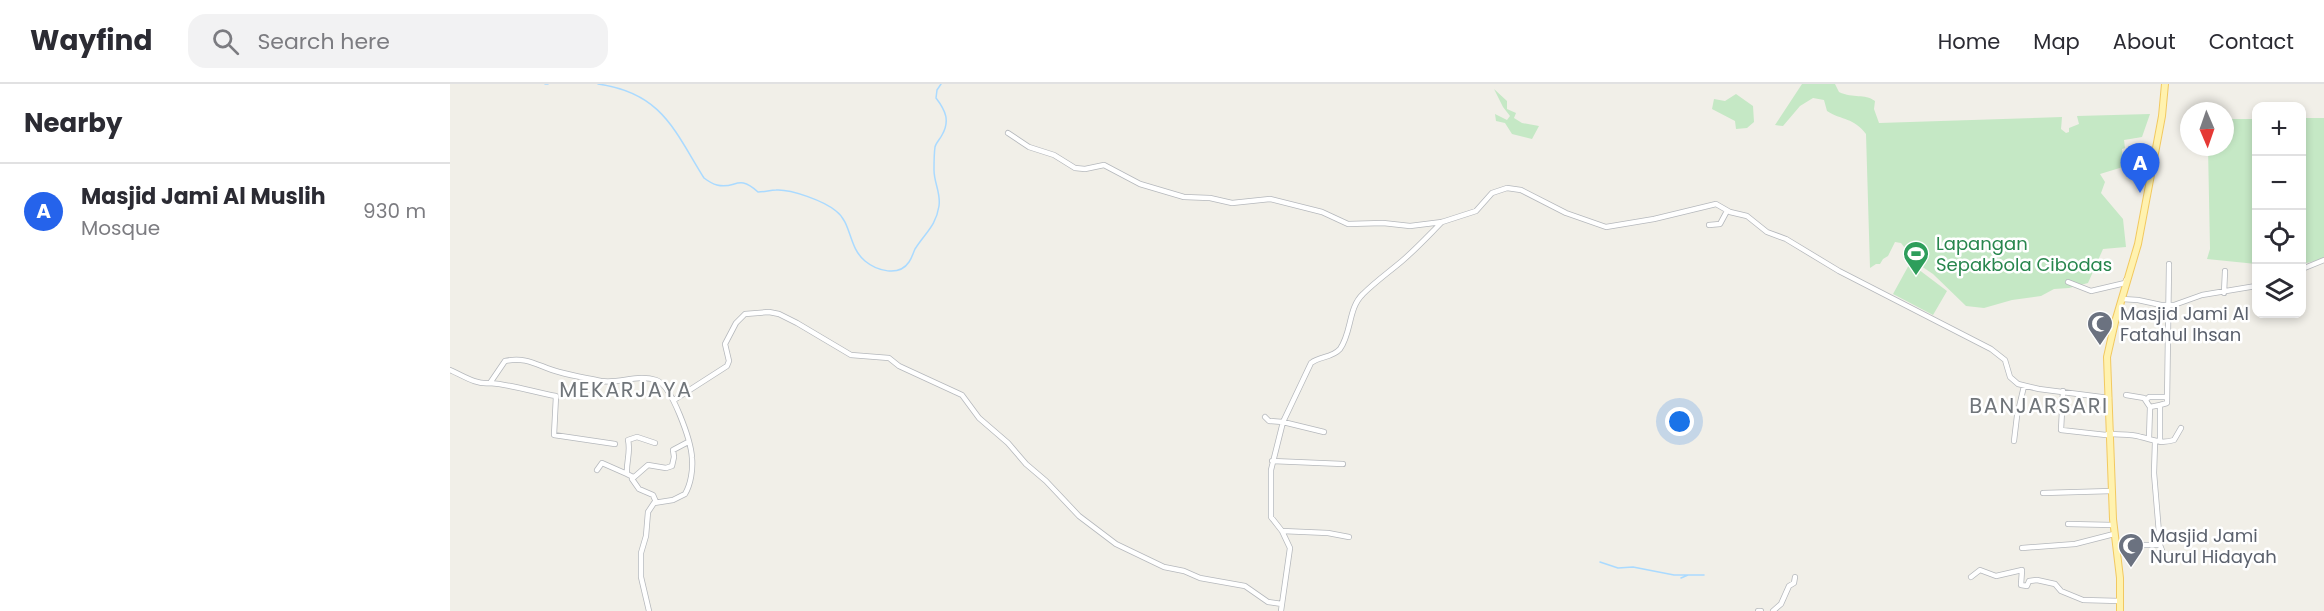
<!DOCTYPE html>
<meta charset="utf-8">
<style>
body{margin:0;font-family:Poppins,sans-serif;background:#f2f2f3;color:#2b2b33}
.controls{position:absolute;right:18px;top:18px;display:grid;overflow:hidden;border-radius:12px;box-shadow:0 3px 9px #0003}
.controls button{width:54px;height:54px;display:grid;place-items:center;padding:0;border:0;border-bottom:2px solid #e1e1e2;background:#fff;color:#2b2b33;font:30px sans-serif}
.compass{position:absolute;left:1730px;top:18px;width:54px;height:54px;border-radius:50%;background:#fff;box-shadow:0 3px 9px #0003;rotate:178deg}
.you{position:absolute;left:1230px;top:338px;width:21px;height:21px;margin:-15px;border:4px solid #fff;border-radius:50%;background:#1a73e8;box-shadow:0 0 0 9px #1a73e833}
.badge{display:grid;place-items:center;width:39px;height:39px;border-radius:50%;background:#2563eb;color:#fff;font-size:20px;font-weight:700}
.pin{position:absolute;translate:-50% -50px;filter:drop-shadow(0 2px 3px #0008)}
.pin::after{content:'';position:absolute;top:32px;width:21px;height:18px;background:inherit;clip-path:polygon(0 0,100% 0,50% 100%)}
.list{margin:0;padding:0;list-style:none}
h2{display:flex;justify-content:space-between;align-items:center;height:78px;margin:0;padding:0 24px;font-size:26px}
h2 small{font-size:20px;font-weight:400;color:#7c7c81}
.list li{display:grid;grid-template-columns:39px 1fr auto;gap:18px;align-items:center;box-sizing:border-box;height:96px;padding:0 24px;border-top:2px solid #e1e1e2}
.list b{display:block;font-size:22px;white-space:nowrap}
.list p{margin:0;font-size:20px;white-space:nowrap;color:#7c7c81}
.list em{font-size:20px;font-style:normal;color:#7c7c81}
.icon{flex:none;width:33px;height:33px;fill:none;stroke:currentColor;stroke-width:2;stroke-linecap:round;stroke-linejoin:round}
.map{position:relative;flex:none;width:1874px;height:527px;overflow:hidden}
header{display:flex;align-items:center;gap:36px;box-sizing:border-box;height:84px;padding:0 30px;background:#fff;border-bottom:2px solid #e1e1e2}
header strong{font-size:28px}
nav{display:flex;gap:33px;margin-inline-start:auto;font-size:21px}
.search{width:420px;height:54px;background:#f2f2f3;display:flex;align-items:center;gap:15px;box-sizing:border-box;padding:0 21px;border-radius:18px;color:#7c7c81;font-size:22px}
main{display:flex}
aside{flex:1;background:#fff}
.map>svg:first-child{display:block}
</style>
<header>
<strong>Wayfind</strong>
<div class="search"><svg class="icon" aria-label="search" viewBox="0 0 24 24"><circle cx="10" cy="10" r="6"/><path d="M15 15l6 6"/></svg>Search here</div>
<nav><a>Home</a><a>Map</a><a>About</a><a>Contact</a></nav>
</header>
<main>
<aside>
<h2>Nearby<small></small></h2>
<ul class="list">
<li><span class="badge">A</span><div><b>Masjid Jami Al Muslih</b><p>Mosque</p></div><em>930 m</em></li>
</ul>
</aside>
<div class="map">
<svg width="1874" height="527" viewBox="0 0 1874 527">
<rect width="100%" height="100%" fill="#f1efe8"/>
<path fill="#c5e8c5" d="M1352,0H1385L1389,8C1404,15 1414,9 1425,17L1424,25L1429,39L1612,33L1611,45L1616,49L1619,48V44L1629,40L1627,32L1700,30L1692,53L1674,56L1675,64L1672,65L1673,83L1650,90L1655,98L1651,109L1673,135L1676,163L1653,165L1638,199L1619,204L1604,205L1591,212L1562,216L1534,224L1516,222L1483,190L1459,174L1455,164L1451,159L1445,158L1438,172L1433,175L1430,180H1426L1420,184L1416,50C1403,33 1393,37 1377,27L1374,16L1363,14L1350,22L1333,42L1325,41Z
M1044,5L1057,17V25L1066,29L1064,34L1072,39L1089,42L1082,55L1062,50L1055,39L1046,37L1045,30L1057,36L1060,32L1053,23Z
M1286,10L1303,22L1304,38L1297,44L1286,45L1285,37L1262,25L1264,15L1275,17Z
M1852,34H1874V175L1852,180Z
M1775,35H1806V180L1757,175L1760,165L1758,63H1775Z
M1460,179L1497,207L1483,231L1443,210Z"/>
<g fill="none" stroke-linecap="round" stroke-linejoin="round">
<path stroke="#aadaff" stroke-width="1.5" d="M95,0H98
M148,0C212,9 224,46 254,94C258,97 263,100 267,101C286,106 287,89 308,108C315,108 320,106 326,106C341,105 374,117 386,127C402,139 398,163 415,177C427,187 449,193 459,178C462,174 463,169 465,165C475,149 486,142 489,122C491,109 484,99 484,86C484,79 484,70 485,63C486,59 490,55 492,51C500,37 496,27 486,14L487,6L491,0
M1150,478L1168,484L1183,483L1224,491H1254
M1231,494L1238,491"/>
<defs>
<path id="minor" d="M558,49L579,63L604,71L625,84L635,85L654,81L690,100L734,113L760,114L782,119L820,115L872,128L898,140L933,139L960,142L992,138L1026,127L1042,109L1057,104L1071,106L1116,129L1156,143L1204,135L1266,120L1280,128L1297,132L1317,148L1336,155L1389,187L1541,265L1555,276L1560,293L1568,300L1589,305L1659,314
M1259,141L1270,140L1277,127
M1852,185L1874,176
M1618,198L1641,207L1675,199L1676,196
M1774,209L1775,187
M1672,215L1688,216L1711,221H1724L1752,211L1806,202
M0,286C12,291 26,301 40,299L55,277C78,272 89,283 109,288C123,292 137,294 151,297C170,300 187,290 206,296C222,301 241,357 242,374C243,385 241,400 235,410L223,416L204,419L198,428L196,452L191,469V493L199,527
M40,299C63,301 84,308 106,312L104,351L165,360
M1613,307L1611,346L1656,351L1661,348
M1676,311L1694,314L1700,323
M224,316L277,282L279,277L275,260L286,239L295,230L319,228L329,230L347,239L401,271L439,274L449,282L512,311L529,334L558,359L576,380L596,397L629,432L666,460L714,483L734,487L750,494L795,502L818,518L832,520
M1696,316L1699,313H1717
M815,333L819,337L833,338L874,348
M1661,350C1671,351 1681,350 1691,353C1704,356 1711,360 1724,356L1731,344
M1699,355L1700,323L1710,321
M1564,357L1567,332L1574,302
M1710,358V321L1717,319L1719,180
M822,377L893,380
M147,386L152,379L177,390
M183,393L177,390C176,378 181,368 178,356L187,353L205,359
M1593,409L1662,407
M206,418L203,411L189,405L182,395L198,381L216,384L222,382L224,373L223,366L238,358
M1618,440L1663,441
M832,447L878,449L899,453
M1666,461H1710L1704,389L1705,358
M1572,464L1625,460L1664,450
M1707,472L1713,469L1710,461
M1521,493L1530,486L1546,492L1572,486L1571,501L1577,502L1579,497L1587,496L1605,500L1611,507L1633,516L1670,517
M831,527L840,464L832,447L821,433V386L833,338L861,279C870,272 882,274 890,265C902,248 898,224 913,210C925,198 939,188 952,177C966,165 979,151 992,138
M1308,527H1311
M1323,527L1331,520L1339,502L1344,499L1345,493"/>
<path id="major" d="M1670,527V494L1663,435L1657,273L1665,238L1688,160L1712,32L1715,0"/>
</defs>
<use href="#minor" stroke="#b5b8bc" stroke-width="6"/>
<use href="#major" stroke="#f2c960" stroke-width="8"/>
<use href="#minor" stroke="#fff" stroke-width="4.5"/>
<use href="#major" stroke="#fff2af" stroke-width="6"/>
</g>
<defs>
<symbol id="stadium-pin" viewBox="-11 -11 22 30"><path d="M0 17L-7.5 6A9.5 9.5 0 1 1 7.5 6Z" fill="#2e9e5b" stroke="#fff"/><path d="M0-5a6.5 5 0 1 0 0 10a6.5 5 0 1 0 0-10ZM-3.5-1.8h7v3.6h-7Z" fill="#fff"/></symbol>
<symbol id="mosque-pin" viewBox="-11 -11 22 30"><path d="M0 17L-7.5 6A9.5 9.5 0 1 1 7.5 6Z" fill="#6b7280" stroke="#fff"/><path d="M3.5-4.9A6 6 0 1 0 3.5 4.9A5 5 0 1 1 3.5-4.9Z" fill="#fff"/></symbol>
</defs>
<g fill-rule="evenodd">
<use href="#stadium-pin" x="1451" y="155" width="30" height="40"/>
<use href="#mosque-pin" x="1635" y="225" width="30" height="40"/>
<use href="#mosque-pin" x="1666" y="447" width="30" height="40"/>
</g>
<g text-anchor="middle" stroke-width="5" stroke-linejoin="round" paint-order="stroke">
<g font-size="18" fill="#27864d" stroke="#fff" text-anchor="start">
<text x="1486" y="166">Lapangan<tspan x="1486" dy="21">Sepakbola Cibodas</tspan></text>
</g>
<g font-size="18" fill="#5b616d" stroke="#fff" text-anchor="start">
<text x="1670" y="236">Masjid Jami Al<tspan x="1670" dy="21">Fatahul Ihsan</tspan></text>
<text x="1700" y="458">Masjid Jami<tspan x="1700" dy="21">Nurul Hidayah</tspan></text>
</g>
<g font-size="21" letter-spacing="1.5" fill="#70757a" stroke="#fff">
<text x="176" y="313">MEKARJAYA</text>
<text x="1589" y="329">BANJARSARI</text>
</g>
</g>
</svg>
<div class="controls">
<button>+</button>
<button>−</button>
<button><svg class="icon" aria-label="locate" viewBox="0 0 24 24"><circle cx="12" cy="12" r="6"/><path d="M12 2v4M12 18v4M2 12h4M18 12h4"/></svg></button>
<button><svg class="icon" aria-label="layers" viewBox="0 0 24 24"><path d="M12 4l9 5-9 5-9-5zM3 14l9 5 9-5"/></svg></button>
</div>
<svg class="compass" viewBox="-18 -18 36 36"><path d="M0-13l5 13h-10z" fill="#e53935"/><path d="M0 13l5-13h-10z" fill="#7c7c81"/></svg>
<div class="you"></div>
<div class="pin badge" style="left:1690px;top:109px">A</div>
</div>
</main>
